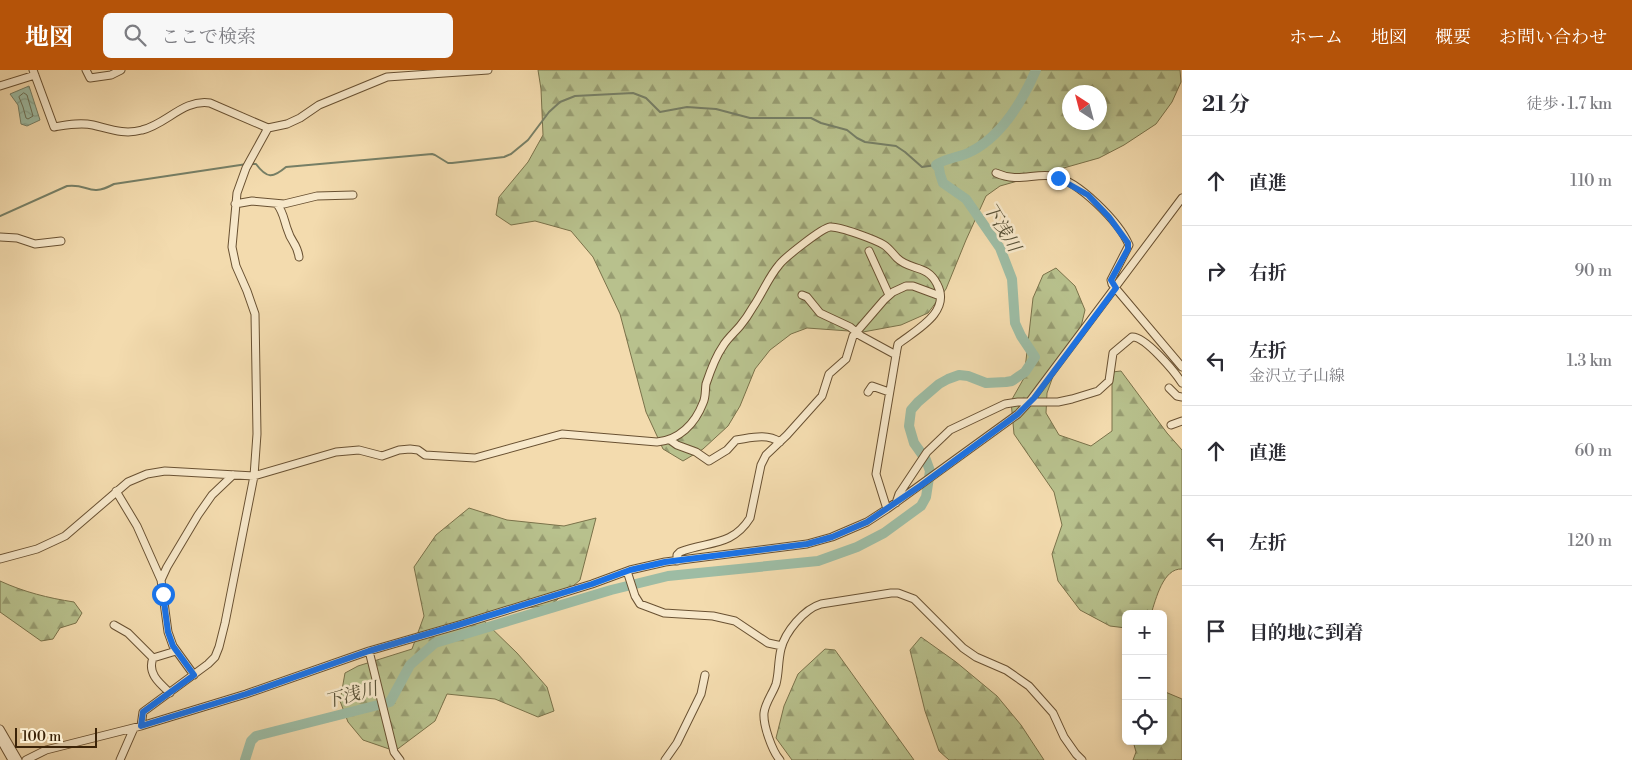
<!DOCTYPE html>
<html lang="ja">
<meta charset="utf-8">
<style>
body{margin:0;font-family:"Libre Bodoni","Noto Serif JP",serif;background:#f7f7f7;color:#2b2b33}
.controls{position:absolute;right:15px;bottom:15px;display:grid;overflow:hidden;border-radius:8px;box-shadow:0 2px 8px #0003}
.controls button{width:45px;height:45px;display:grid;place-items:center;padding:0;border:0;border-bottom:1px solid #e1e1e2;background:#fff;color:#2b2b33;font:25px sans-serif}
.compass{position:absolute;left:1062px;top:15px;width:45px;height:45px;border-radius:50%;background:#fff;box-shadow:0 2px 8px #0003;rotate:324deg}
.scale{position:absolute;left:15px;bottom:12px;width:82px;box-sizing:border-box;padding-left:5px;border:2px solid #3b2308;border-top:0;font-size:14px;line-height:18px;white-space:nowrap;color:#3b2308;-webkit-text-stroke:4px #f7e8ca;paint-order:stroke}
.stop{position:absolute;width:15px;height:15px;margin:-11px;border:4px solid #1a73e8;border-radius:50%;background:#fff}
.stop.end{background:#1a73e8;border-color:#fff;box-shadow:0 1px 5px #0008}
.list{margin:0;padding:0;list-style:none}
h2{display:flex;justify-content:space-between;align-items:center;height:65px;margin:0;padding:0 20px;font-size:21px}
h2 small{font-size:16px;font-weight:400;color:#7c7c81}
.list li{display:grid;grid-template-columns:32px 1fr auto;gap:15px;align-items:center;box-sizing:border-box;height:90px;padding:0 20px;border-top:1px solid #e1e1e2}
.list b{display:block;font-size:19px;white-space:nowrap}
.list p{margin:0;font-size:16px;white-space:nowrap;color:#7c7c81}
.list em{font-size:16px;font-style:normal;color:#7c7c81}
.icon{flex:none;width:28px;height:28px;fill:none;stroke:currentColor;stroke-width:2;stroke-linecap:round;stroke-linejoin:round}
.map{position:relative;flex:none;width:1182px;height:690px;overflow:hidden}
header{display:flex;align-items:center;gap:30px;box-sizing:border-box;height:70px;padding:0 25px;background:#b45309;color:#fff}
header strong{font-size:24px}
nav{display:flex;gap:28px;margin-inline-start:auto;font-size:18px}
.search{width:350px;height:45px;background:#f7f7f7;display:flex;align-items:center;gap:12px;box-sizing:border-box;padding:0 18px;border-radius:8px;color:#7c7c81;font-size:19px}
main{display:flex}
aside{flex:1;background:#fff}
.map>svg:first-child{display:block}
</style>
<header>
<strong>地図</strong>
<div class="search"><svg class="icon" aria-label="search" viewBox="0 0 24 24"><circle cx="10" cy="10" r="6"/><path d="M15 15l6 6"/></svg>ここで検索</div>
<nav><a>ホーム</a><a>地図</a><a>概要</a><a>お問い合わせ</a></nav>
</header>
<main>
<div class="map">
<svg width="1182" height="690" viewBox="0 0 1182 690">
<defs>
<pattern id="forest-firs" width="22" height="20" patternUnits="userSpaceOnUse" patternTransform="scale(1.25)"><rect width="22" height="20" fill="#b8c18d"/><path d="M5 1l3.5 6h-7zM16 11l3.5 6h-7z" fill="#979c71"/></pattern>
<pattern id="water-waves" width="16" height="10" patternUnits="userSpaceOnUse" patternTransform="scale(1.25)"><rect width="16" height="10" fill="#9dbca4"/><path d="M0 5q4-4 8 0t8 0" fill="none" stroke="#88a18c"/></pattern>
</defs>
<rect width="100%" height="100%" fill="#f3dbae"/>
<filter id="stains"><feTurbulence type="fractalNoise" baseFrequency=".004" numOctaves="4"/><feColorMatrix values="0 0 0 0 .2 0 0 0 0 .09 0 0 0 0 .02 0 0 0 .5 -.17"/></filter>
<radialGradient id="worn" r=".72"><stop offset=".6" stop-color="#630" stop-opacity="0"/><stop offset="1" stop-color="#630" stop-opacity=".3"/></radialGradient>
<path fill="url(#forest-firs)" stroke="#7a724a" fill-rule="evenodd" d="M538,0H1180L1181,12L1172,32L1156,54L1124,75L1099,88L1000,116L986,126L966,170L946,219L928,243L901,255L863,262L807,258L791,264L770,280L755,299L740,336L728,356L703,379L683,391L663,379L646,342L620,244L593,187L571,161L535,151L511,155L496,145L499,127L528,92L543,65L541,19ZM1070,22H1100V52H1070Z
M1056,198L1075,216L1085,240L1079,265L1056,298L1047,323L1046,343L1059,365L1091,376L1112,361V302L1121,301L1167,363L1182,380V499C1163,498 1156,529 1151,544H1126V558L1110,556L1080,540L1058,511L1052,484L1062,455L1054,422L1014,364L1011,331L1024,308L1033,228L1043,205Z
M469,438L507,450L564,456L596,448L580,510L551,535L502,541L483,550L517,583L547,617L554,641L538,647L495,629L447,624L435,651L395,681L363,670L348,652L340,631L345,603L358,596L412,579L424,546L414,497L436,465Z
M0,511C24,522 48,528 74,532L82,543L76,553L60,558L53,569L41,571L0,542Z
M921,567L956,592L997,626L1021,655L1044,690H949L939,681L925,641L910,580Z
M825,579L835,580L914,690H792L776,668L784,636L798,604Z
M1163,621L1182,629V690H1133L1136,682L1133,671H1163Z"/>
<path fill="url(#water-waves)" stroke="#767f66" d="M29,16L40,50L27,56L21,54L18,35L10,24Z"/>
<g fill="none" stroke-linecap="round" stroke-linejoin="round">
<path stroke="#6c7056" stroke-width="1" d="M24,23L27,25L33,46L28,49L26,48L23,37L19,27Z"/>
<path stroke="#767f66" stroke-width="2" d="M252,94H256C267,109 273,108 286,97L432,84L435,85L448,93H452L504,87L511,84L528,70L549,42L560,32L575,26L633,23L646,28L660,42L687,37L701,38L716,39L750,48H811L821,53L847,60L857,68L865,72L896,76L905,82L922,97L936,95
M0,146L67,116C89,113 88,128 114,114L247,94"/>
<path stroke="#9dbca4" stroke-width="10" d="M245,690L251,671L256,666L390,632L410,595L435,573L611,520L668,506L818,491L857,477L884,463L921,436L926,427L930,401L926,390L914,373L909,356L911,340L918,332L939,314L948,309L959,305L968,306L986,313L1006,312L1012,311L1025,302L1035,287L1021,266L1015,253L1012,209L1000,178L966,129L943,113L940,104L939,98L936,95C947,87 960,88 972,81C1002,65 1023,30 1036,0"/>
<defs>
<path id="minor" d="M33,0L54,57C66,55 80,52 93,55C110,59 124,65 142,60C167,54 183,29 210,33L268,58L287,54L300,48L319,35L387,7L488,0
M86,0L90,8L111,5L121,0
M0,16L35,5
M996,103C1018,113 1033,103 1053,106C1079,111 1119,152 1129,175L1111,210L1112,214L1182,297
M235,134L252,131L284,134L317,126L353,125
M277,134C284,143 284,151 288,161C291,172 297,173 299,187
M0,167L17,168L35,174L61,171
M869,181L889,225
M802,225L807,227L820,243L850,257L861,266L896,285
M1169,318L1177,326L1182,327
M868,322L872,316L889,322
M1171,355L1182,351
M670,370L677,375L696,382L709,391L727,380L736,370C751,368 766,363 780,372
M116,421L137,456L161,510
M896,433L899,424L927,382L950,360L1005,334L1018,332H1058L1072,329L1098,321L1109,311L1113,283L1132,267C1145,266 1175,302 1182,313
M0,489L37,479L65,466L128,412L147,404L165,401L254,406L336,382L359,380L382,386L399,380L410,379L418,380L425,385L475,388L562,364L657,372C679,370 695,354 703,333C706,327 705,320 706,314C710,302 716,286 723,276C727,269 735,262 740,256C745,250 749,244 753,237C762,224 768,208 779,195C784,188 822,158 830,157C839,156 876,170 884,175C889,178 893,184 897,188C910,201 927,194 937,214C952,242 916,260 898,274L897,279L876,404L887,439
M677,491V485L680,482C707,471 732,477 750,448L761,395L766,385L787,365L822,326L829,304L846,289L853,266L884,230L893,222L906,216H913L940,226
M627,501L635,526L640,534L664,543L713,546L735,551L768,573L782,576
M114,555L128,563L153,588
M369,581L394,682L400,690
M194,605L173,576L168,562L161,510L167,497L198,445L212,425L233,405
M170,623C159,613 147,603 153,588L176,581
M141,656L143,642L208,594L215,587L219,577L225,553L254,406L257,364L255,244L247,221L236,196L232,177L237,123L246,98L268,58
M0,659L18,690
M0,669L12,690
M26,690L46,680L141,656L246,624L369,581L459,555L592,514L630,500L665,492L807,474L832,467L867,452L887,439L1018,344L1030,331L1182,128
M120,690L134,658
M665,690L677,673L701,624L705,605
M780,690C772,681 763,655 764,643C765,633 773,623 776,614C779,603 778,591 781,579C785,562 804,539 821,534L891,523H898L914,529L963,578L976,587L1006,600L1029,616L1053,643L1064,667L1076,684L1082,690"/>
</defs>
<use href="#minor" stroke="#695132" stroke-width="9"/>
<use href="#minor" stroke="#f7e8ca" stroke-width="7"/>
</g>
<g fill="none" stroke-linecap="round" stroke-linejoin="round">
<path stroke="#1a73e8" stroke-width="6" d="M163,524L168,562L173,576L194,605L143,642L141,656L246,624L369,581L458,555L592,514L630,500L665,492L807,474L832,467L867,452L920,416L1018,344L1034,328L1116,218L1111,210L1128,179V173L1109,147L1088,125L1058,108"/>
</g>
<g text-anchor="middle" stroke-width="5" stroke-linejoin="round" paint-order="stroke">
<g font-size="18" font-style="italic" fill="#585137" stroke="#f7e8ca">
<text transform="translate(1002 157) rotate(59)" y="6">下浅川</text>
<text transform="translate(351 625) rotate(-15)" y="6">下浅川</text>
</g>
</g>
<rect width="100%" height="100%" filter="url(#stains)"/>
<rect width="100%" height="100%" fill="url(#worn)"/>
</svg>
<div class="controls">
<button>+</button>
<button>−</button>
<button><svg class="icon" aria-label="locate" viewBox="0 0 24 24"><circle cx="12" cy="12" r="6"/><path d="M12 2v4M12 18v4M2 12h4M18 12h4"/></svg></button>
</div>
<svg class="compass" viewBox="-18 -18 36 36"><path d="M0-13l5 13h-10z" fill="#e53935"/><path d="M0 13l5-13h-10z" fill="#7c7c81"/></svg>
<div class="scale">100 m</div>
<div class="stop" style="left:163px;top:524px"></div>
<div class="stop end" style="left:1058px;top:108px"></div>
</div>
<aside>
<h2>21 分<small>徒歩 · 1.7 km</small></h2>
<ul class="list">
<li><svg class="icon" aria-label="ahead" viewBox="0 0 24 24"><path d="M12 20V5M6 11l6-6 6 6"/></svg><div><b>直進</b></div><em>110 m</em></li>
<li><svg class="icon" aria-label="right" viewBox="0 0 24 24"><path d="M7 20v-9h11M14 6l5 5-5 5"/></svg><div><b>右折</b></div><em>90 m</em></li>
<li><svg class="icon" aria-label="left" viewBox="0 0 24 24"><path d="M17 20v-9H6M10 6l-5 5 5 5"/></svg><div><b>左折</b><p>金沢立子山線</p></div><em>1.3 km</em></li>
<li><svg class="icon" aria-label="ahead" viewBox="0 0 24 24"><path d="M12 20V5M6 11l6-6 6 6"/></svg><div><b>直進</b></div><em>60 m</em></li>
<li><svg class="icon" aria-label="left" viewBox="0 0 24 24"><path d="M17 20v-9H6M10 6l-5 5 5 5"/></svg><div><b>左折</b></div><em>120 m</em></li>
<li><svg class="icon" aria-label="arrive" viewBox="0 0 24 24"><path d="M6 21V4h12l-3 4 3 4H6"/></svg><div><b>目的地に到着</b></div></li>
</ul>
</aside>
</main>
